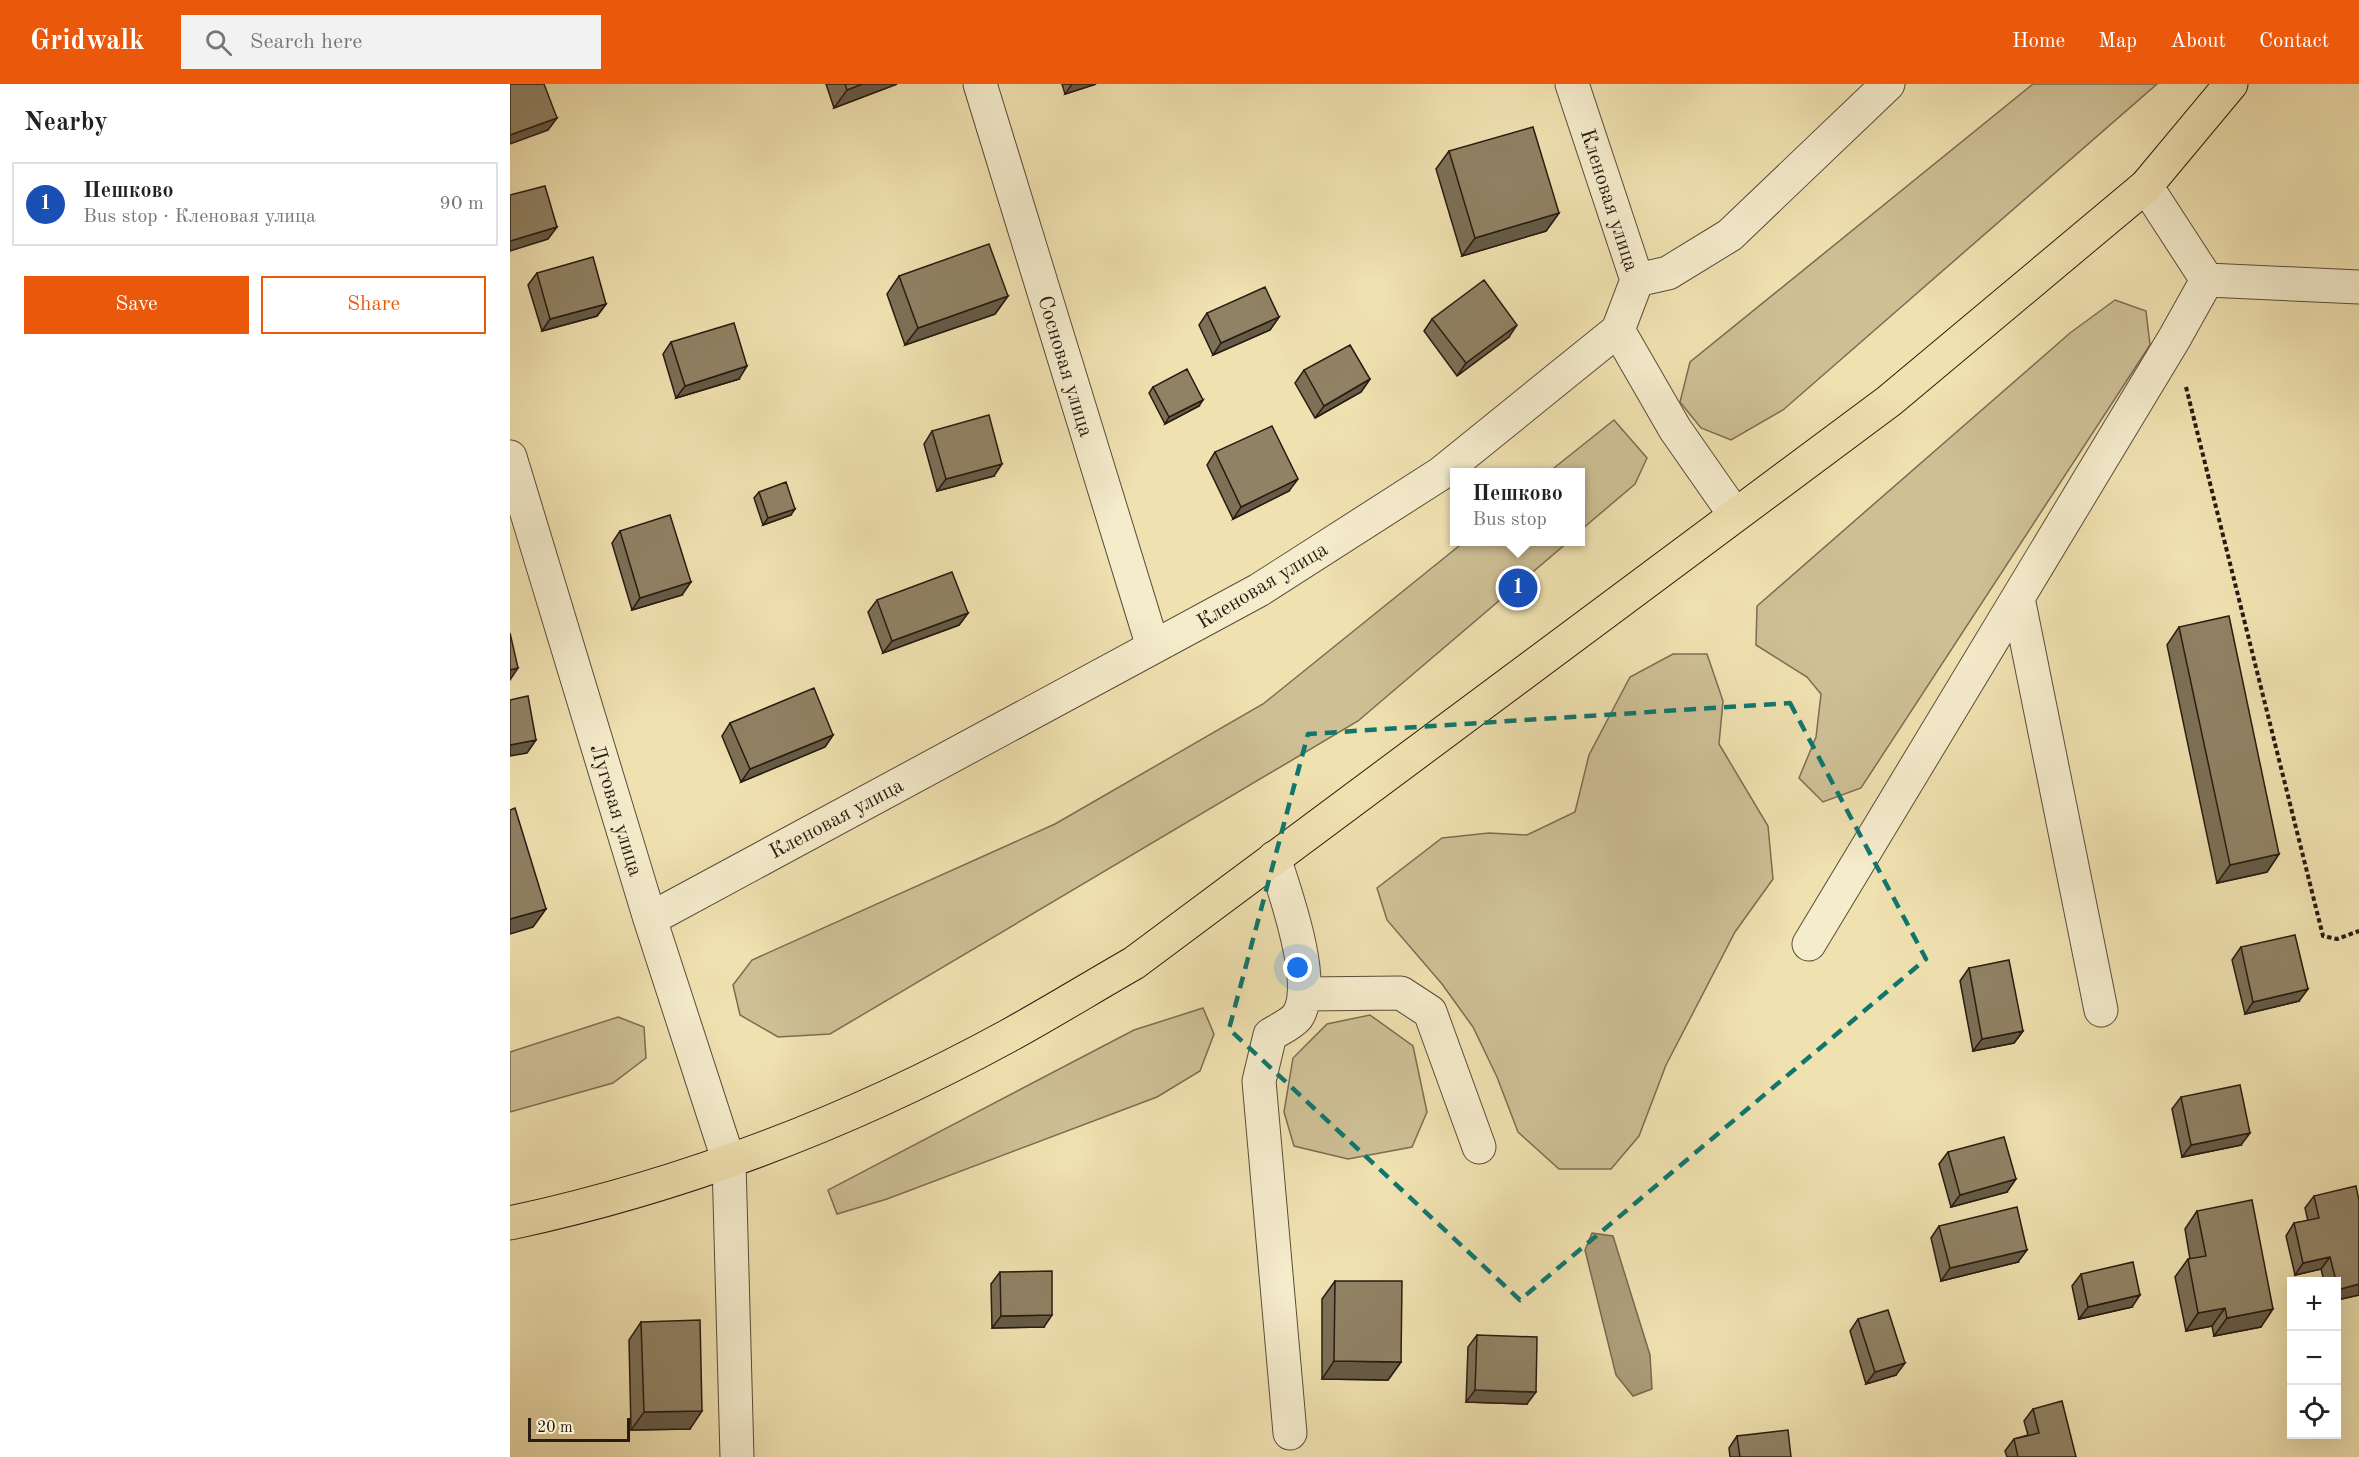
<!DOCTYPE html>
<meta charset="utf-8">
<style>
body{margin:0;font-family:"Old Standard TT",serif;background:#f2f2f2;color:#222}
.controls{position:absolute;right:18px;bottom:18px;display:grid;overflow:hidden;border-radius:0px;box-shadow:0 6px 24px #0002}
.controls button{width:54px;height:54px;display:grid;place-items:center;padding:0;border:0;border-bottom:2px solid #e0e0e0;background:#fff;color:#222;font:30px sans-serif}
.scale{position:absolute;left:18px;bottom:15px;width:102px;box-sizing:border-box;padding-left:6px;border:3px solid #281b12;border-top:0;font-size:16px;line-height:21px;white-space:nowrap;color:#281b12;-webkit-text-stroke:4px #f5eccc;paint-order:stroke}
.you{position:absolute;left:788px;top:884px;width:21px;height:21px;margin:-15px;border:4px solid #fff;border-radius:50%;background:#1a73e8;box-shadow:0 0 0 9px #1a73e833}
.badge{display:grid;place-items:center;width:39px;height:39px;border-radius:50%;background:#ea580c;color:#fff;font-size:20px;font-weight:700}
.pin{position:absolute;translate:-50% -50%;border:3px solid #fff;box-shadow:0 2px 6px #0006}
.popup{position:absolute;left:940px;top:384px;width:135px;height:78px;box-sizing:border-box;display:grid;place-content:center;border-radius:0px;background:#fff;filter:drop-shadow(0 2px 4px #0005);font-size:20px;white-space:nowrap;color:#767676}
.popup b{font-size:22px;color:#222}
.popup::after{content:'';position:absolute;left:50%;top:100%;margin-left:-12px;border:12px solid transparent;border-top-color:#fff}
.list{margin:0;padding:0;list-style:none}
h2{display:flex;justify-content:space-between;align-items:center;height:78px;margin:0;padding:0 24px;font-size:26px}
h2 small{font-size:20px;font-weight:400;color:#767676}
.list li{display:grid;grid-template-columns:39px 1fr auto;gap:18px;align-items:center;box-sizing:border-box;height:84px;margin:0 12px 12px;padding:0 12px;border:2px solid #e0e0e0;border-radius:0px}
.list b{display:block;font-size:22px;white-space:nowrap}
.list p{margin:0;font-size:20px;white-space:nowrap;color:#767676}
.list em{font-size:20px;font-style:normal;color:#767676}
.actions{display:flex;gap:12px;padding:18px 24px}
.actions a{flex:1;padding:14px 0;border:2px solid #ea580c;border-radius:0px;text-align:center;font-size:21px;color:#ea580c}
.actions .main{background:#ea580c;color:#fff}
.icon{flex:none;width:33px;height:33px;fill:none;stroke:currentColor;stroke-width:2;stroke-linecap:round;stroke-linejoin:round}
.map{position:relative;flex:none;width:1849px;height:1373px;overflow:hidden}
header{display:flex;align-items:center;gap:36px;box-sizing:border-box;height:84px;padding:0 30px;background:#ea580c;color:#fff}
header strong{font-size:28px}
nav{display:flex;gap:33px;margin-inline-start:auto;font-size:21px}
.search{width:420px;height:54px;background:#f2f2f2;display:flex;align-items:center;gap:15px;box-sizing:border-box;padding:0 21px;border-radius:0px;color:#767676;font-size:22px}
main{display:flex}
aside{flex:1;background:#fff}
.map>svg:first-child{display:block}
</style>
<header>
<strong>Gridwalk</strong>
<div class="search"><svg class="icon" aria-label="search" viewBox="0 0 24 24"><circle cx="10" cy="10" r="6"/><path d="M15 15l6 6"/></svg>Search here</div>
<nav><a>Home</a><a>Map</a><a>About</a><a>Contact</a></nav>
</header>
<main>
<aside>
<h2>Nearby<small></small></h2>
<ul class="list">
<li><span class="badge" style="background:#1a4fb4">1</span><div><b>Пешково</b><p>Bus stop · Кленовая улица</p></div><em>90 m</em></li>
</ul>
<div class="actions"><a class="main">Save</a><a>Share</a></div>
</aside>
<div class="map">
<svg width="1849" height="1373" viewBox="0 0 1849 1373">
<rect width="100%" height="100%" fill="#f0e1b0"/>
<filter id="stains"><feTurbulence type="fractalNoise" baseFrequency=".00333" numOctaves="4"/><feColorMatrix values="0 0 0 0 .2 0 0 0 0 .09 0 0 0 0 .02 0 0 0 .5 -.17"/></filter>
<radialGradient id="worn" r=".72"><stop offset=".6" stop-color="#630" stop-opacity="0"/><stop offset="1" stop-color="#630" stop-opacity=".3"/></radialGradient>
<path fill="#cebf95" stroke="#7b6d54" stroke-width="1.5" d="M1523,0H1647L1273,326L1221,356L1191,344L1170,318L1180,278Z
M1605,216L1636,227L1640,261L1351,704L1313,718L1289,694L1306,653L1311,610L1297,593L1246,561L1247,522L1560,249Z
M1104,336L1137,374L1125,400L1071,446V388H1039Z
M954,458H1058L848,637L320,950L268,953L230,931L223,901L242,876L545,740L753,620Z
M1163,570H1197L1213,617L1209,660L1258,742L1263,795L1225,848L1156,981L1129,1052L1101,1085H1049L1008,1048L987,993L963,943L932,900L877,836L867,804L932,754L979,749L1017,751L1065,728L1079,671L1120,593Z
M693,924L704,950L690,987L647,1013L377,1115L327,1130L318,1106L624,946Z
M860,931L903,962L917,1028L902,1063L838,1075L784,1062L774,1028L783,974L817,940Z
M108,933L134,943L136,974L103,999L0,1028V968Z"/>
<path fill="#ac9e7a" stroke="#776a50" stroke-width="1.5" d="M1082,1149L1103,1152L1140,1271L1142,1305L1123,1312L1106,1291L1075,1166Z"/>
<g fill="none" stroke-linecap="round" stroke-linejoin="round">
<defs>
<path id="minor" d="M470,0L643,563
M1636,102L1697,196L1849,203
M1127,196L1158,189L1220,151L1378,0
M1108,246L1165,345L1225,431
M0,373L140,835L219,1078L227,1373
M1508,514L1591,926
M764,774C775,808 809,902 787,933C781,940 768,946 760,951L749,997L780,1349
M140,835L749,506L930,390L1108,246L1127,196L1062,0
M1299,860L1664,255L1697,196
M794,910L891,909L920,928L969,1063"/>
<path id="highway" d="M0,1139C173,1102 342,1037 498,952C540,929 582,903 624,879L1379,317L1636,102L1721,0"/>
</defs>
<use href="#minor" stroke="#5a4c3a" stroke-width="35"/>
<use href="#highway" stroke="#281b12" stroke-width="35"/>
<path stroke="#281b12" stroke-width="4" stroke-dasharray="4.5 3" stroke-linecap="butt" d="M1676,303L1813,852L1827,855L1849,847"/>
<use href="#minor" stroke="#f5eccc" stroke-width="33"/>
<use href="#highway" stroke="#f0e1b0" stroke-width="33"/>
</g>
<path fill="#7c7056" stroke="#281b12" stroke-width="1.5" d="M316,0H387L324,24Z
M552,0H586L555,10Z
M939,67L1049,129L1036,147L952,172L926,85Z
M27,189L96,220L87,232L32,247L18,201Z
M389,192L498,212L485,230L395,261L377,210Z
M697,229L769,233L760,246L703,271L689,241Z
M922,235L999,253L947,292L914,247Z
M161,258L229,295L166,314L153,270Z
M794,286L860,295L851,308L805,334L785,299Z
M643,303L689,322L655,340L639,309Z
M422,347L484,392L427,407L414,360Z
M705,368L779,407L723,435L697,381Z
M249,408L281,431L253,441L244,414Z
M110,447L172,511L122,526L102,459Z
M367,516L458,529L449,541L373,569L358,528Z
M1669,543L1769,770L1757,788L1707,799L1657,561Z
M220,639L323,651L315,663L231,698L212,652Z
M1731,863L1789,917L1735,930L1722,876Z
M1459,884L1513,947L1504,959L1463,967L1450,897Z
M1671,1013L1731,1061L1672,1073L1662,1025Z
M1438,1068L1497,1108L1441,1123L1429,1080Z
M1804,1112L1849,1117V1211L1827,1216V1197H1814L1811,1185L1785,1191L1776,1152L1784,1139L1798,1137L1795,1124Z
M1687,1127L1751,1243L1704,1252L1702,1242L1676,1247L1665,1193L1678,1175H1680L1675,1145Z
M1429,1142L1508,1178L1431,1197L1421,1154Z
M490,1188L534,1243L482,1244L481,1200Z
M1571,1190L1622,1223L1569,1235L1562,1202Z
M825,1197L891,1278L878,1296L812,1295V1215Z
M1348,1235L1386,1291L1356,1300L1340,1247Z
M131,1238L180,1345L121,1346L119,1256Z
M967,1251L1017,1320L956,1318L958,1263Z
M1523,1325L1566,1373H1497L1495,1367L1504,1355L1518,1351L1514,1337Z
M1227,1352L1281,1373H1220L1219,1364Z"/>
<path fill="#655b46" stroke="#281b12" stroke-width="1.5" d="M352,0H387L324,24L337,6Z
M562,0H586L555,10Z
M47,34L38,46L0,60V51Z
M1049,129L1036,147L952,172L965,154Z
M47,143L38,155L0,167V157Z
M498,212L485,230L395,261L408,244Z
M96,220L87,232L32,247L40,235Z
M769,233L760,246L703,271L711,259Z
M1007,241L999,253L947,292L956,279Z
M237,282L229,295L166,314L175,302Z
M860,295L851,308L805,334L814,322Z
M693,316L689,322L655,340L659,333Z
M492,380L484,392L427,407L436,395Z
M788,395L779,407L723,435L731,423Z
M285,425L281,431L253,441L258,434Z
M181,498L172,511L122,526L130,514Z
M458,529L449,541L373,569L382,557Z
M8,584L0,596V586Z
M323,651L315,663L231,698L240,685Z
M26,656L17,669L0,672V661Z
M1769,770L1757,788L1707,799L1720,781Z
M36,825L23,843L0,850V835Z
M1798,905L1789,917L1735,930L1743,918Z
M1513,947L1504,959L1463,967L1472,955Z
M1740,1049L1731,1061L1672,1073L1681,1061Z
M1506,1095L1497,1108L1441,1123L1450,1111Z
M1517,1166L1508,1178L1431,1197L1440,1184Z
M1820,1173L1811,1185L1785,1191L1793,1179Z
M1849,1200V1211L1827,1216V1206Z
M1630,1211L1622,1223L1569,1235L1578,1223Z
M1715,1224L1702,1242L1676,1247L1688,1229Z
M1763,1225L1751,1243L1704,1252L1717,1234Z
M542,1231L534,1243L482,1244L491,1232Z
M824,1277L891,1278L878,1296L812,1295Z
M1395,1279L1386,1291L1356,1300L1365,1288Z
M965,1306L1026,1308L1017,1320L956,1318Z
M192,1327L180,1345L121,1346L134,1328Z"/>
<path fill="#908264" stroke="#281b12" stroke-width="1.5" d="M0,0H34L47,34L0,51Z
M335,0H352L337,6Z
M1023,43L1049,129L965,154L939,67Z
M35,102L47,143L0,157V111Z
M479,160L498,212L408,244L389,192Z
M83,173L96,220L40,235L27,189Z
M974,196L1007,241L956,279L922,235Z
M755,203L769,233L711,259L697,229Z
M224,239L237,282L175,302L161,258Z
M840,261L860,295L814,322L794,286Z
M677,285L693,316L659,333L643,303Z
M479,331L492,380L436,395L422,347Z
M762,342L788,395L731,423L705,368Z
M276,398L285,425L258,434L249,408Z
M160,431L181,498L130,514L110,447Z
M442,488L458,529L382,557L367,516Z
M1719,532L1769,770L1720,781L1669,543Z
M0,549L8,584L0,586Z
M304,604L323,651L240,685L220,639Z
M18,612L26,656L0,661V616Z
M5,724L36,825L0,835V726Z
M1785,851L1798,905L1743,918L1731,863Z
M1499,876L1513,947L1472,955L1459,884Z
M1730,1001L1740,1049L1681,1061L1671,1013Z
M1494,1053L1506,1095L1450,1111L1438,1068Z
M1846,1102L1849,1117V1200L1827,1206V1197H1826L1820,1173L1793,1179L1784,1139L1809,1134L1804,1112Z
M1742,1116L1763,1225L1717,1234L1715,1224L1688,1229L1678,1175L1696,1172L1687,1127Z
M1507,1123L1517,1166L1440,1184L1429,1142Z
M1623,1178L1630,1211L1578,1223L1571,1190Z
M542,1187V1231L491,1232L490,1188Z
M825,1197H892L891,1278L824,1277Z
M1378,1226L1395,1279L1365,1288L1348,1235Z
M190,1236L192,1327L134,1328L131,1238Z
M967,1251L1027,1253L1026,1308L965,1306Z
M1552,1317L1566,1373H1508L1504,1355L1529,1349L1523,1325Z
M1278,1346L1281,1373H1230L1227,1352Z"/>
<path fill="none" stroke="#0f766e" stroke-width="4.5" stroke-dasharray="12 8" stroke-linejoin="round" d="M1280,619L1416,875L1010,1216L719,945L798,650Z"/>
<g text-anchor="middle" stroke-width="6" stroke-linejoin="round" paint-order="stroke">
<g font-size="21" fill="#281b12" stroke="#f5eccc">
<text transform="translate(1100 116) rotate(72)" y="7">Кленовая улица</text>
<text transform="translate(556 282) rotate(73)" y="7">Сосновая улица</text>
<text transform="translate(752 501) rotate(-31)" y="7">Кленовая улица</text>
<text transform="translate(107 726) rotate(73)" y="7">Луговая улица</text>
<text transform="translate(326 734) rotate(-28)" y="7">Кленовая улица</text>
</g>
</g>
<rect width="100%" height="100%" filter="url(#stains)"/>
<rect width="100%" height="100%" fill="url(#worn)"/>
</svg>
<div class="controls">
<button>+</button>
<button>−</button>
<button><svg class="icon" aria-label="locate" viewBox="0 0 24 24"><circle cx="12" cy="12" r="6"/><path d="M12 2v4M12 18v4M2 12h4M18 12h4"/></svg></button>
</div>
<div class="scale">20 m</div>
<div class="you"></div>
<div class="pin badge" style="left:1008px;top:504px;background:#1a4fb4">1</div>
<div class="popup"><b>Пешково</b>Bus stop</div>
</div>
</main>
